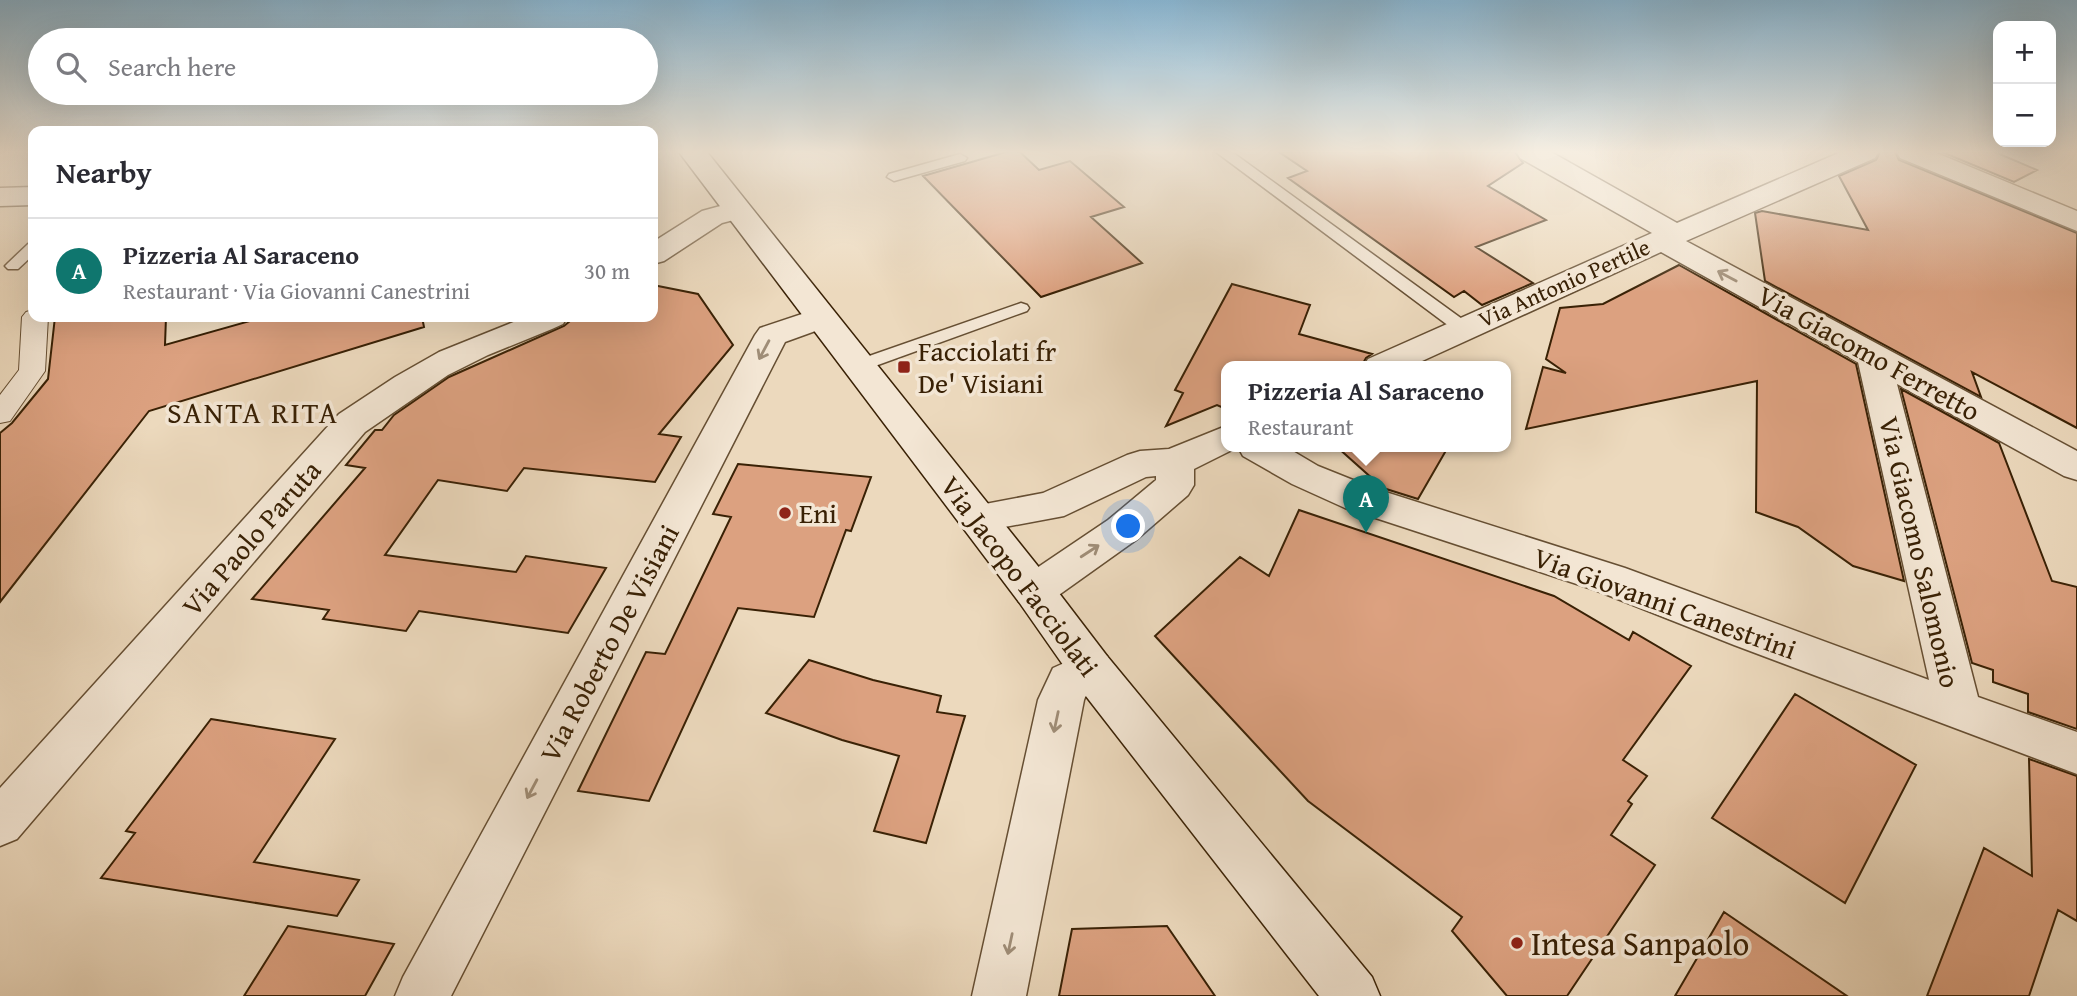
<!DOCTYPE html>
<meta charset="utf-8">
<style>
body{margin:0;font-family:"Gentium Book Plus",serif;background:#f7f7f7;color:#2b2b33}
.controls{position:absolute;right:21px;top:21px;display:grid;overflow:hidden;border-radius:14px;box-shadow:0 7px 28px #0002}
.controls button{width:63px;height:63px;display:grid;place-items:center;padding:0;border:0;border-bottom:2px solid #e1e1e2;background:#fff;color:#2b2b33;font:35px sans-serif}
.you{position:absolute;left:1129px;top:527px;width:24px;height:24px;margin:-18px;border:5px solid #fff;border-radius:50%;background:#1a73e8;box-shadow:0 0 0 10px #1a73e833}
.badge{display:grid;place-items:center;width:46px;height:46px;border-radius:50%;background:#0f766e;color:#fff;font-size:23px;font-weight:700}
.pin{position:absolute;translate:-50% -58px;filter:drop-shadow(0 2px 4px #0008)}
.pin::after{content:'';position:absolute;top:37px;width:24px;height:21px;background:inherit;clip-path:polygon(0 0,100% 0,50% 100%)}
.popup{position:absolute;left:1221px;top:361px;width:290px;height:91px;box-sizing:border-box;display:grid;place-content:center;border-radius:14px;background:#fff;filter:drop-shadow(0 2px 5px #0005);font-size:23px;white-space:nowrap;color:#7c7c81}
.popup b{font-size:26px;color:#2b2b33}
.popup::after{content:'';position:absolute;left:50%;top:100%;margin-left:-14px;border:14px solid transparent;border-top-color:#fff}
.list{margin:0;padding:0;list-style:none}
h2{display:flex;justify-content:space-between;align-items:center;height:91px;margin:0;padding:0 28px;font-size:30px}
h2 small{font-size:23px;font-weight:400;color:#7c7c81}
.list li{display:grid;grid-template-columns:46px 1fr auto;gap:21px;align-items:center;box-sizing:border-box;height:105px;padding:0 28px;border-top:2px solid #e1e1e2}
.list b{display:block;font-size:26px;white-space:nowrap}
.list p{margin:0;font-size:23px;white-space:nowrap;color:#7c7c81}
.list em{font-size:23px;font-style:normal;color:#7c7c81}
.icon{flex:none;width:38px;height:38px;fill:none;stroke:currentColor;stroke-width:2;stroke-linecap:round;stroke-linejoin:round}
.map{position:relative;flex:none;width:2077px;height:996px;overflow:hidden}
.search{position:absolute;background:#fff;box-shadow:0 7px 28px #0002;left:28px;top:28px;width:630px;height:77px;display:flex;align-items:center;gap:18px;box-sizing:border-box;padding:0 24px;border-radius:38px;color:#7c7c81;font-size:26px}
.panel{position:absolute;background:#fff;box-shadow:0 7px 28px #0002;left:28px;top:126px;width:630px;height:196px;border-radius:14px}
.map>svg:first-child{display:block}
</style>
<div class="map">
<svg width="2077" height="996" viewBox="0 0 2077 996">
<rect width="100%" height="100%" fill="#ecd9bd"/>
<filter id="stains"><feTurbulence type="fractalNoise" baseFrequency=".00286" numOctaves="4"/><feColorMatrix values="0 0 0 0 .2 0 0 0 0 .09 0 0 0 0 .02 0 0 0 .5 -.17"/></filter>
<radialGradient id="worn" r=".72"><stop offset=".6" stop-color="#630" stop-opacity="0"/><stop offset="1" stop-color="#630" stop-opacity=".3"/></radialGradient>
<path fill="#dca180" stroke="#392105" stroke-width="2" d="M1006,152H1020L1039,170L1070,161L1124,207L1091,217L1142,263L1041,297L923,176Z
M1279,152H1515L1523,163L1488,186L1546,220L1476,247L1533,283L1482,305L1464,291L1454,297L1288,178L1307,171Z
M1880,152H1895L1899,160L2077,233V428L1972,372L1981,397L1765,281L1755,213L1762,211L1868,230L1839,176L1876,160Z
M1942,152H1995L2037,170L2014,182Z
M1679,265L1856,364L1904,581L1853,566L1798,527L1756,512L1757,381L1526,429L1543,367L1566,373L1546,359L1560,308L1603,304Z
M1232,284L1310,305L1299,334L1372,354L1366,358L1361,367H1226V409L1217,405L1166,426L1183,393L1175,390Z
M653,285L698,294L733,345L659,434L681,437L655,482L524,468L507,491L438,480L385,555L516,572L526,556L606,568L568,633L419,611L406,631L323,619L329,610L252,599L365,468L346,465L375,430H382L394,415L449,377L564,326L575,317H653Z
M55,317H166L165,345L264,317H422L424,327L149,411L0,602V433L12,423L48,379Z
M1901,389L1999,443L2052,581L2077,587V729L2028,712V694L1993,682V670L1972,663Z
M1337,447H1448L1418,499L1383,488Z
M738,464L871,477L851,531L846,530L814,617L738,608L649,801L578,791L646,652L665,654L731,517L713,514Z
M1299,510L1554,596L1629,640L1633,632L1691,666L1623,760L1647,776L1628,801L1632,804L1611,835L1655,865L1567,996H1507L1452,931L1462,917L1308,801L1155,636L1240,557L1269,576Z
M809,660L873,680L941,696L937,712L965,716L926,843L874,831L899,756L842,740L766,713Z
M1795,694L1916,765L1845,903L1712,818Z
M211,719L335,739L254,862L359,880L337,916L101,878L135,833L126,831Z
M2029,759L2077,776V921L2058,910L2029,996H1927L1984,848L2032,876Z
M1724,912L1847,996H1675Z
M288,926L394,944L365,996H244Z
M1167,926L1215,996H1059L1072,929Z"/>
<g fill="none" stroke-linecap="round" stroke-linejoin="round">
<defs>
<path id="service" d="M1216,152H1232L1469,324L1471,328L1469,332H1457Z
M960,154L967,158L965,161L894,181L887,177L889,174Z
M33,243V255L18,269H8L5,266L8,263L28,244Z
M1021,303L1027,305L1029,308L1027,311L864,370L858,371L849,366L852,362Z"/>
<path id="pedestrian" d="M33,310V317H48L45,371L10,421L0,423V395L19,370L22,317L26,312Z"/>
<path id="minor" d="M1517,152H1551L1677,223L1841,152H1878L1875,158L1686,241L2077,451V480L2064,476L1897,384L1978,697L2077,732V774L1734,645L1595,590L1345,508L1292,484L1243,456L1238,447L1194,469V485L1188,495L1136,540L1049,602L1034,607L1019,602L1013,591L1019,580L1108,520L1156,480V476L1146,477L1064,516L978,532L964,528L958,518L964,508L1043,493L1127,455L1140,451L1169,449L1226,426V447H1286L1318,466L1373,488L1625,568L1929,680L1858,362L1661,252L1409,367H1363L1368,359L1652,233L1520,158Z
M1897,152H1934L2077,211V231L1900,158Z
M33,187V205L0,206V188Z
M735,202L745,205L750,211L745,217L722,223L664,261L653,264V242L702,211Z
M820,308L832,311L836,318L832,325L785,342L451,996H395L403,977L755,335L760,328Z
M526,317H567L563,324L552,329L488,355L448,375L365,432L17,839L0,846V788L339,414L395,377L439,352Z
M1091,651L1107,656L1113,669C1104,688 1089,686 1084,700L1026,996H972L1038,700L1053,668Z"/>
<path id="secondary" d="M679,152H707L1049,580L1107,656L1372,977L1380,996H1319L1075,682L1019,602Z"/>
</defs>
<use href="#service" stroke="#664f33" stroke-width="3"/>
<use href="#pedestrian" stroke="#664f33" stroke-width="2"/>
<use href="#minor" stroke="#664f33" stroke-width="3"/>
<use href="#secondary" stroke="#392105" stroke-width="3"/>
<use href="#service" fill="#f3e6d4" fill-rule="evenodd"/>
<use href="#pedestrian" fill="#f3e6d4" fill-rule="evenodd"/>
<use href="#minor" fill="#f3e6d4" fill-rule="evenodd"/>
<use href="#secondary" fill="#f3e6d4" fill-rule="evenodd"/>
</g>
<defs><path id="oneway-shaft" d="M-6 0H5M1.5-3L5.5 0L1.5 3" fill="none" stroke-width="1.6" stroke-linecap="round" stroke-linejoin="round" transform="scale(1.75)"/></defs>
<g stroke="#9f8d77">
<use href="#oneway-shaft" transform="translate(1727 276) rotate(-152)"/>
<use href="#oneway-shaft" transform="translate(764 350) rotate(118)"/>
<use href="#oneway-shaft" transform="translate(1090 551) rotate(-33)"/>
<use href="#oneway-shaft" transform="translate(1056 722) rotate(102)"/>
<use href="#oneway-shaft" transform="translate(532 789) rotate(118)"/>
<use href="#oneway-shaft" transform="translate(1010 944) rotate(102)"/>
</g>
<linearGradient id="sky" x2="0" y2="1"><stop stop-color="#88b6d3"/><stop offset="0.52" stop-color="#f6eee1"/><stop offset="1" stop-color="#f6eee1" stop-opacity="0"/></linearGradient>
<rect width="2077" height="292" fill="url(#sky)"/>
<g fill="#8f2418" stroke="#f3e6d4" stroke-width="2.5">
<rect x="897" y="360" width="14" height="14" rx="3.5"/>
<circle cx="785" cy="513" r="7"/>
<circle cx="1517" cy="943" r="7"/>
</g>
<g text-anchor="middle" stroke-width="7" stroke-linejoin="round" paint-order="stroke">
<g font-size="23" fill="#392105" stroke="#f3e6d4">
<text transform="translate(1564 283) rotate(-24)" y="8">Via Antonio Pertile</text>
</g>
<g font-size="28" fill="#392105" stroke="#f3e6d4" text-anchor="start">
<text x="918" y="361">Facciolati fr<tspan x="918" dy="32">De' Visiani</tspan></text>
<text x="799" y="523">Eni</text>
</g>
<g font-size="28" fill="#392105" stroke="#f3e6d4">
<text transform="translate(1869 353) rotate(29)" y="10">Via Giacomo Ferretto</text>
<text transform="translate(251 538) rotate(-49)" y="10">Via Paolo Paruta</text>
<text transform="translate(1920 552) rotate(77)" y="10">Via Giacomo Salomonio</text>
<text transform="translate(1020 576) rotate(53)" y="10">Via Jacopo Facciolati</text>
<text transform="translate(1665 603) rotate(20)" y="10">Via Giovanni Canestrini</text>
<text transform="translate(609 643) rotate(-62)" y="10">Via Roberto De Visiani</text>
</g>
<g font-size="30" letter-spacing="2" fill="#392105" stroke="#f3e6d4">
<text x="253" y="423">SANTA RITA</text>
</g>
<g font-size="33" fill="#392105" stroke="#f3e6d4" text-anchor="start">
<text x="1531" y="955">Intesa Sanpaolo</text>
</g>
</g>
<rect width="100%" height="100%" filter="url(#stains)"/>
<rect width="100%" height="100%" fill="url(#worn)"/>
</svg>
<div class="controls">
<button>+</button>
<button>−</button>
</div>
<div class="you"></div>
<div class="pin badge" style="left:1366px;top:533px">A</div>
<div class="popup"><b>Pizzeria Al Saraceno</b>Restaurant</div>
<div class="search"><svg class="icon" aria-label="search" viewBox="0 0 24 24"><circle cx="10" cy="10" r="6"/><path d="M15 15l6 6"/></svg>Search here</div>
<section class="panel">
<h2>Nearby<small></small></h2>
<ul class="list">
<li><span class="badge">A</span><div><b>Pizzeria Al Saraceno</b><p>Restaurant · Via Giovanni Canestrini</p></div><em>30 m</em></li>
</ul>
</section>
</div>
